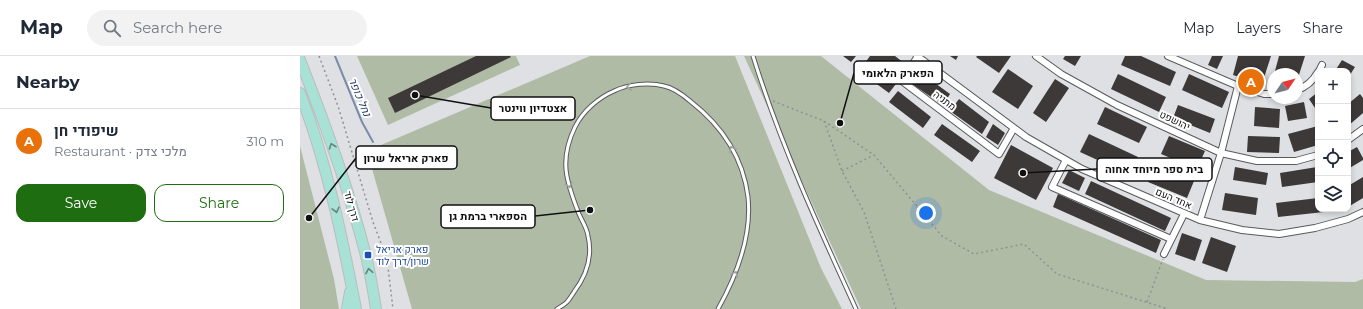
<!DOCTYPE html>
<meta charset="utf-8">
<style>
body{margin:0;font-family:Montserrat,Heebo,sans-serif;background:#f2f2f3;color:#1f2937}
.controls{position:absolute;right:12px;top:12px;display:grid;overflow:hidden;border-radius:8px;box-shadow:0 2px 6px #0003}
.controls button{width:36px;height:36px;display:grid;place-items:center;padding:0;border:0;border-bottom:1px solid #e0e1e3;background:#fff;color:#1f2937;font:20px sans-serif}
.compass{position:absolute;left:967px;top:12px;width:36px;height:36px;border-radius:50%;background:#fff;box-shadow:0 2px 6px #0003;rotate:55deg}
.you{position:absolute;left:626px;top:157px;width:14px;height:14px;margin:-10px;border:3px solid #fff;border-radius:50%;background:#1a73e8;box-shadow:0 0 0 6px #1a73e833}
.badge{display:grid;place-items:center;width:26px;height:26px;border-radius:50%;background:#1e6d10;color:#fff;font-size:13px;font-weight:700}
.pin{position:absolute;translate:-50% -50%;border:2px solid #fff;box-shadow:0 1px 4px #0006}
.list{margin:0;padding:0;list-style:none}
h2{display:flex;justify-content:space-between;align-items:center;height:52px;margin:0;padding:0 16px;font-size:17px}
h2 small{font-size:13px;font-weight:400;color:#747a83}
.list li{display:grid;grid-template-columns:26px 1fr auto;gap:12px;align-items:center;box-sizing:border-box;height:64px;padding:0 16px;border-top:1px solid #e0e1e3}
.list b{display:block;font-size:15px;white-space:nowrap}
.list p{margin:0;font-size:13px;white-space:nowrap;color:#747a83}
.list em{font-size:13px;font-style:normal;color:#747a83}
.actions{display:flex;gap:8px;padding:12px 16px}
.actions a{flex:1;padding:9px 0;border:1px solid #1e6d10;border-radius:12px;text-align:center;font-size:14px;color:#1e6d10}
.actions .main{background:#1e6d10;color:#fff}
.icon{flex:none;width:22px;height:22px;fill:none;stroke:currentColor;stroke-width:2;stroke-linecap:round;stroke-linejoin:round}
.map{position:relative;flex:none;width:1063px;height:253px;overflow:hidden}
header{display:flex;align-items:center;gap:24px;box-sizing:border-box;height:56px;padding:0 20px;background:#fff;border-bottom:1px solid #e0e1e3}
header strong{font-size:19px}
nav{display:flex;gap:22px;margin-inline-start:auto;font-size:14px}
.search{width:280px;height:36px;background:#f2f2f3;display:flex;align-items:center;gap:10px;box-sizing:border-box;padding:0 14px;border-radius:22px;color:#747a83;font-size:15px}
main{display:flex}
aside{flex:1;background:#fff}
.map>svg:first-child{display:block}
</style>
<header>
<strong>Map</strong>
<div class="search"><svg class="icon" aria-label="search" viewBox="0 0 24 24"><circle cx="10" cy="10" r="6"/><path d="M15 15l6 6"/></svg>Search here</div>
<nav><a>Map</a><a>Layers</a><a>Share</a></nav>
</header>
<main>
<aside>
<h2>Nearby<small></small></h2>
<ul class="list">
<li><span class="badge" style="background:#e8710a">A</span><div><b>שיפודי חן</b><p>Restaurant · מלכי צדק</p></div><em>310 m</em></li>
</ul>
<div class="actions"><a class="main">Save</a><a>Share</a></div>
</aside>
<div class="map">
<svg width="1063" height="253" viewBox="0 0 1063 253">
<rect width="100%" height="100%" fill="#dee0e3"/>
<path fill="#b0bba5" d="M57,0H216L220,9L88,69Z
M290,0H435L521,212L542,253H112L67,95Z
M444,0H521L689,134L906,224L1055,226L1063,223V253H561Z
M0,90L34,223L39,253H0Z"/>
<g fill="none" stroke-linecap="round" stroke-linejoin="round">
<path stroke="#7c8ba8" stroke-width="2" d="M35,0L62,66L73,86"/>
</g>
<path fill="#3d3939" d="M176,0H210L211,1L95,57L88,42Z
M543,0H556L551,6Z
M570,0H595L609,11L589,37L559,15Z
M650,0H658L656,4Z
M677,0H711L699,17L676,1Z
M765,0H781L775,10L763,3Z
M825,0H841L876,16L870,30L821,9Z
M912,0H923L917,13L908,9Z
M938,0H971L962,28L933,19Z
M979,0H1005L998,22L997,21V18H986L975,15Z
M1042,4L1055,11L1048,22V15H1035Z
M708,13L733,30L718,53L692,36Z
M617,14L650,38L643,49L609,26Z
M818,18L866,41L859,56L811,33Z
M889,18L929,36L922,52L882,34Z
M755,23L769,32L746,66L733,57Z
M598,35L631,61L623,72L589,46Z
M1018,36V50L1015,52L1009,43Z
M1060,38L1063,42V57L1048,70V48Z
M659,43L689,66L682,78L650,55Z
M1004,46L1007,62L988,65L985,50Z
M878,49L915,63L910,77L873,62Z
M805,51L847,71L839,87L797,68Z
M955,51L980,53L979,72L954,70Z
M642,68L680,95L672,106L634,79Z
M693,68L705,77L698,89L686,81Z
M1018,70V89L994,96L988,78Z
M789,78L838,101L830,119L780,96Z
M869,80L905,95L897,113L861,98Z
M948,80L980,81L979,97L947,96Z
M711,89L753,112L736,144L694,122Z
M1057,91L1063,102V104L1048,113V96Z
M854,109L894,125L887,142L848,126Z
M935,111L968,117L966,129L933,124Z
M1017,111L1018,126L982,131L980,117Z
M769,114L785,122L779,135L762,127Z
M1063,121V142L1048,151V130Z
M791,125L871,162L865,175L785,138Z
M925,137L958,142L956,159L922,154Z
M758,138L861,184L856,197L753,151Z
M1018,142V153H1023L1024,156L978,161L976,147Z
M882,177L902,184L895,205L875,198Z
M911,181L936,190L927,216L902,207Z"/>
<g fill="none" stroke-linecap="round" stroke-linejoin="round">
<defs>
<path id="lane" d="M453,0C480,87 518,170 556,253
M257,253C260,251 264,249 267,246C269,244 272,239 274,236C286,220 293,201 288,180C287,172 282,165 279,158C266,125 259,104 275,71C283,55 298,42 314,35C328,28 350,26 364,30C374,32 383,39 390,45C421,69 443,101 448,141C452,180 437,219 418,253"/>
<path id="street" d="M617,0L726,81L782,113L900,164L942,174L979,178L1015,172L1048,163L1063,156
M618,0L602,25L699,98L714,72
M736,0L761,18L817,49L921,97L957,105H996L1018,99
M868,0L938,30L964,38H973
M1019,15L1022,9
M997,34C1006,31 1013,25 1018,16
M1048,84L1063,73
M766,104L752,131L871,183
M900,164L921,97L938,30
M864,198L884,158"/>
<path id="primary" d="M0,4C25,67 48,130 65,196C70,215 73,234 76,253
M0,37C27,107 42,180 56,253
M47,253L50,236"/>
</defs>
<use href="#lane" stroke="#585a5d" stroke-width="5"/>
<use href="#street" stroke="#585a5d" stroke-width="8"/>
<use href="#primary" stroke="#bcbcbd" stroke-width="12"/>
<path stroke="#909193" stroke-width="1.5" stroke-dasharray="2 3" stroke-linecap="butt" d="M19,0L38,50L73,166L87,203L93,253
M473,45L524,65L574,99L642,180L674,198L724,188L757,218L868,253
M524,65L542,115L564,156L596,253
M542,115L574,99
M847,246L863,203"/>
<use href="#lane" stroke="#fff" stroke-width="3"/>
<use href="#street" stroke="#fff" stroke-width="6"/>
<use href="#primary" stroke="#a8e2d6" stroke-width="10"/>
</g>
<defs><path id="oneway-chevron" d="M-2-3.5L2.5 0L-2 3.5" fill="none" stroke-width="1.6" stroke-linecap="round" stroke-linejoin="round"/></defs>
<g stroke="#9f9fa0">
<use href="#oneway-chevron" transform="translate(329 31) rotate(167)"/>
<use href="#oneway-chevron" transform="translate(432 93) rotate(-118)"/>
<use href="#oneway-chevron" transform="translate(269 129) rotate(75)"/>
<use href="#oneway-chevron" transform="translate(435 218) rotate(-65)"/>
</g>
<g stroke="#64847e">
<use href="#oneway-chevron" transform="translate(32 90) rotate(-109)"/>
<use href="#oneway-chevron" transform="translate(36 154) rotate(76)"/>
<use href="#oneway-chevron" transform="translate(69 215) rotate(-101)"/>
</g>
<rect fill="#1a4fb4" stroke="#fff" stroke-width="1.5" x="64" y="195" width="8" height="8" rx="2"/>
<g text-anchor="middle" stroke-width="4" stroke-linejoin="round" paint-order="stroke">
<g font-size="10" fill="#101012" stroke="#fff">
<text transform="translate(645 44) rotate(37)" y="4">מתניה</text>
<text transform="translate(875 64) rotate(25)" y="4">יהושפט</text>
<text transform="translate(874 142) rotate(23)" y="4">אחד העם</text>
<text transform="translate(52 150) rotate(74)" y="4">דרך לוד</text>
</g>
<g font-size="10" fill="#164399" stroke="#fff" text-anchor="start">
<text x="76" y="197">פארק אריאל<tspan x="76" dy="12">שרון/דרך לוד</tspan></text>
</g>
<g font-size="11" font-style="italic" fill="#283c67" stroke="#fff">
<text transform="translate(60 41) rotate(67)" y="4">נחל כופר</text>
</g>
</g>
<path fill="none" stroke="#101012" stroke-width="1.5" d="M540 67L554 17M115 39L191 52M9 162L56 102M723 117L797 113M290 154L235 160"/>
<g fill="#101012" stroke="#fff" stroke-width="1.5">
<circle cx="540" cy="67" r="4"/>
<circle cx="115" cy="39" r="4"/>
<circle cx="9" cy="162" r="4"/>
<circle cx="723" cy="117" r="4"/>
<circle cx="290" cy="154" r="4"/>
</g>
<g fill="#fff" stroke="#101012" stroke-width="1.5">
<rect x="554" y="5" width="88" height="23" rx="4"/>
<rect x="191" y="41" width="84" height="23" rx="4"/>
<rect x="56" y="90" width="101" height="23" rx="4"/>
<rect x="797" y="102" width="115" height="23" rx="4"/>
<rect x="141" y="149" width="94" height="23" rx="4"/>
</g>
<g font-size="11" text-anchor="middle" font-weight="bold" fill="#101012">
<text x="598" y="21">הפארק הלאומי</text>
<text x="233" y="56">אצטדיון ווינטר</text>
<text x="106" y="106">פארק אריאל שרון</text>
<text x="854" y="117">בית ספר מיוחד אחוה</text>
<text x="188" y="164">הספארי ברמת גן</text>
</g>
</svg>
<div class="controls">
<button>+</button>
<button>−</button>
<button><svg class="icon" aria-label="locate" viewBox="0 0 24 24"><circle cx="12" cy="12" r="6"/><path d="M12 2v4M12 18v4M2 12h4M18 12h4"/></svg></button>
<button><svg class="icon" aria-label="layers" viewBox="0 0 24 24"><path d="M12 4l9 5-9 5-9-5zM3 14l9 5 9-5"/></svg></button>
</div>
<svg class="compass" viewBox="-18 -18 36 36"><path d="M0-13l5 13h-10z" fill="#e53935"/><path d="M0 13l5-13h-10z" fill="#747a83"/></svg>
<div class="you"></div>
<div class="pin badge" style="left:951px;top:26px;background:#e8710a">A</div>
</div>
</main>
